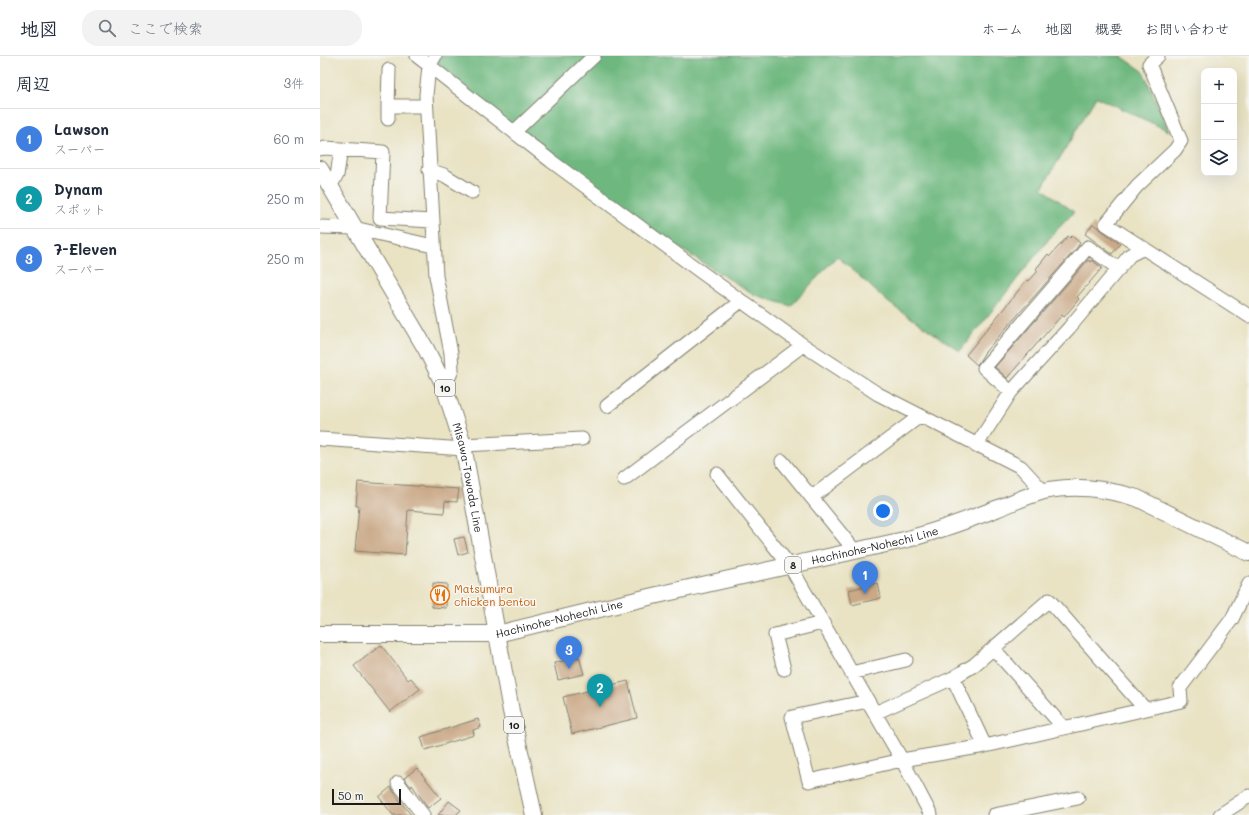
<!DOCTYPE html>
<html lang="ja">
<meta charset="utf-8">
<style>
body{margin:0;font-family:Mali,"Klee One",sans-serif;background:#f2f2f3;color:#1f2937}
.controls{position:absolute;right:12px;top:12px;display:grid;overflow:hidden;border-radius:8px;box-shadow:0 4px 16px #0002}
.controls button{width:36px;height:36px;display:grid;place-items:center;padding:0;border:0;border-bottom:1px solid #e0e1e3;background:#fff;color:#1f2937;font:20px sans-serif}
.scale{position:absolute;left:12px;bottom:10px;width:69px;box-sizing:border-box;padding-left:4px;border:2px solid #1c1c1c;border-top:0;font-size:11px;line-height:14px;white-space:nowrap;color:#1c1c1c;-webkit-text-stroke:3px #f6f6f2;paint-order:stroke}
.you{position:absolute;left:563px;top:455px;width:14px;height:14px;margin:-10px;border:3px solid #fff;border-radius:50%;background:#1a73e8;box-shadow:0 0 0 6px #1a73e833}
.badge{display:grid;place-items:center;width:26px;height:26px;border-radius:50%;background:#1f6fb2;color:#fff;font-size:13px;font-weight:700}
.pin{position:absolute;translate:-50% -33px;filter:drop-shadow(0 1px 2px #0008)}
.pin::after{content:'';position:absolute;top:21px;width:14px;height:12px;background:inherit;clip-path:polygon(0 0,100% 0,50% 100%)}
.list{margin:0;padding:0;list-style:none}
h2{display:flex;justify-content:space-between;align-items:center;height:52px;margin:0;padding:0 16px;font-size:17px}
h2 small{font-size:13px;font-weight:400;color:#747a83}
.list li{display:grid;grid-template-columns:26px 1fr auto;gap:12px;align-items:center;box-sizing:border-box;height:60px;padding:0 16px;border-top:1px solid #e0e1e3}
.list b{display:block;font-size:15px;white-space:nowrap}
.list p{margin:0;font-size:13px;white-space:nowrap;color:#747a83}
.list em{font-size:13px;font-style:normal;color:#747a83}
.icon{flex:none;width:22px;height:22px;fill:none;stroke:currentColor;stroke-width:2;stroke-linecap:round;stroke-linejoin:round}
.map{position:relative;flex:none;width:929px;height:759px;overflow:hidden}
header{display:flex;align-items:center;gap:24px;box-sizing:border-box;height:56px;padding:0 20px;background:#fff;border-bottom:1px solid #e0e1e3}
header strong{font-size:19px}
nav{display:flex;gap:22px;margin-inline-start:auto;font-size:14px}
.search{width:280px;height:36px;background:#f2f2f3;display:flex;align-items:center;gap:10px;box-sizing:border-box;padding:0 14px;border-radius:16px;color:#747a83;font-size:15px}
main{display:flex}
aside{flex:1;background:#fff}
.map>svg:first-child{display:block}
</style>
<header>
<strong>地図</strong>
<div class="search"><svg class="icon" aria-label="search" viewBox="0 0 24 24"><circle cx="10" cy="10" r="6"/><path d="M15 15l6 6"/></svg>ここで検索</div>
<nav><a>ホーム</a><a>地図</a><a>概要</a><a>お問い合わせ</a></nav>
</header>
<main>
<aside>
<h2>周辺<small>3件</small></h2>
<ul class="list">
<li><span class="badge" style="background:#3f7fe0">1</span><div><b>Lawson</b><p>スーパー</p></div><em>60 m</em></li>
<li><span class="badge" style="background:#0f9aa8">2</span><div><b>Dynam</b><p>スポット</p></div><em>250 m</em></li>
<li><span class="badge" style="background:#3f7fe0">3</span><div><b>7-Eleven</b><p>スーパー</p></div><em>250 m</em></li>
</ul>
</aside>
<div class="map">
<svg width="929" height="759" viewBox="0 0 929 759">
<rect width="100%" height="100%" fill="#f6f6f2"/>
<filter id="ink" filterUnits="userSpaceOnUse"><feTurbulence type="fractalNoise" baseFrequency=".025" numOctaves="2"/><feDisplacementMap in="SourceGraphic" scale="8" xChannelSelector="R" yChannelSelector="G"/><feConvolveMatrix kernelMatrix="1 2 1 2 8 2 1 2 1" color-interpolation-filters="sRGB"/></filter>
<filter id="wash" filterUnits="userSpaceOnUse"><feTurbulence type="fractalNoise" baseFrequency=".012" numOctaves="4" result="noise"/><feDisplacementMap in="SourceGraphic" scale="16" xChannelSelector="R" yChannelSelector="G"/><feGaussianBlur stdDeviation="0.9" result="paint"/><feColorMatrix in="noise" values="0 0 0 0 0 0 0 0 0 0 0 0 0 0 0 0 0 1.4 0 .05"/><feComposite in="paint" operator="in"/></filter>
<g filter="url(#wash)">
<rect width="100%" height="100%" fill="#e9e3c4"/>
<path fill="#6eb87f" stroke="#456a4e" d="M110,0H801L823,15L849,75L776,41L722,132L754,156L732,179L640,295L569,247L517,200L471,250L435,239L330,174L173,56Z"/>
<g id="blocks">
<path fill="#caa987" d="M773,168L800,188L792,198L765,178Z
M748,180L750,182L752,180L760,187L756,193L665,296L657,309L646,299L707,224L709,225L718,215L716,213L728,198L730,200Z
M768,204L770,206L772,204L782,212L757,241L759,243L744,261L742,259L687,322L675,311Z
M38,426L139,433L137,446L125,445L124,457L88,454L85,499L35,495L39,450H36Z
M144,481L148,496L138,499L134,483Z
M113,527L127,528L126,552L112,551Z
M558,527L561,542L532,549L529,534Z
M61,589L88,624L91,622L100,633L70,656L34,610Z
M259,601L264,618L238,624L234,607Z
M308,625L317,662L252,678L243,641Z
M158,663L161,671L153,674L154,679L105,694L101,681Z
M97,712L121,742L108,752L92,729L91,731L84,722Z
M71,731L77,741L91,759H73L59,741Z
M129,745L141,754L136,759H118Z"/>
</g>
</g>
<g filter="url(#ink)">
<use href="#blocks" fill-opacity="0" stroke="#828070" stroke-width="1"/>
<g fill="none" stroke-linecap="round" stroke-linejoin="round">
<defs>
<path id="minor" d="M97,0L231,105L381,216L483,289L558,338L701,411L723,435
M115,0L109,10L106,39L116,220L131,297L132,314L129,321L123,327
M838,0L829,8L861,85L855,94L817,130L786,168L929,260
M69,14L68,50H106
M68,63V50
M194,76L274,0
M0,93L5,92L63,96L60,162L112,165
M109,114L124,119L152,136
M10,130L17,119L21,93
M0,171L34,172L113,190
M691,336L664,312L768,191L799,213
M287,350L421,245
M0,383L144,393
M143,389L262,383
M656,390L691,336L749,272L810,199L824,192
M462,405L535,495
M397,418L470,510L582,704L611,759
M304,423L483,289
M492,441L600,360
M673,592L744,672
M464,613L455,579L502,567
M531,617L586,604
M633,622L665,690
M548,645L472,661L489,725L582,704L665,690L861,645L860,632L912,563L929,528
M555,657L633,622L654,609L729,544L825,653
M78,727L103,759
M674,759L758,742
M900,759L929,740"/>
<g id="major">
<path id="s1" d="M0,113L106,293L123,327L143,389L191,655L214,759"/>
<path id="s2" d="M0,578H177L333,540L584,484C615,476 645,465 676,453C692,447 708,439 724,435C755,428 788,433 817,442L929,497"/>
</g>
</defs>
<use href="#minor" stroke="#828070" stroke-width="15"/>
<use href="#major" stroke="#828070" stroke-width="18"/>
<use href="#minor" stroke="#fff" stroke-width="13"/>
<use href="#major" stroke="#fff" stroke-width="16"/>
</g>
</g>
<defs>
<symbol id="restaurant-ring" viewBox="-11 -11 22 22"><circle r="9.5" fill="#f6f6f2" stroke="#e8710a" stroke-width="1.5"/><path d="M-5-6h1v4h1v-4h1v4h1v-4h1v5L-1.5 .5V6h-2V.5L-5-1ZM5-6V6H3V1.5H1.5Q1.5-4 5-6Z" fill="#e8710a"/></symbol>
</defs>
<g fill-rule="evenodd">
<use href="#restaurant-ring" x="109" y="528" width="22" height="22"/>
</g>
<g text-anchor="middle" stroke-width="3" stroke-linejoin="round" paint-order="stroke">
<g fill="#f6f6f2" stroke="#5d5d5c" stroke-width="1">
<rect x="115" y="324" width="20" height="16" rx="3"/>
<rect x="465" y="501" width="16" height="16" rx="3"/>
<rect x="184" y="661" width="20" height="16" rx="3"/>
</g>
<g font-size="10" font-weight="bold" fill="#1c1c1c">
<text x="125" y="336">10</text>
<text x="473" y="513">8</text>
<text x="194" y="673">10</text>
</g>
<g font-size="11" fill="#1c1c1c" stroke="#f6f6f2">
<text dy="4" stroke="none"><textPath href="#s1" startOffset="345">Misawa-Towada Line</textPath></text>
<text dy="4" stroke="none"><textPath href="#s2" startOffset="565">Hachinohe-Nohechi Line</textPath></text>
<text dy="4" stroke="none"><textPath href="#s2" startOffset="241">Hachinohe-Nohechi Line</textPath></text>
</g>
<g font-size="11" fill="#c56008" stroke="#f6f6f2" text-anchor="start">
<text x="134" y="537">Matsumura<tspan x="134" dy="13">chicken bentou</tspan></text>
</g>
</g>
</svg>
<div class="controls">
<button>+</button>
<button>−</button>
<button><svg class="icon" aria-label="layers" viewBox="0 0 24 24"><path d="M12 4l9 5-9 5-9-5zM3 14l9 5 9-5"/></svg></button>
</div>
<div class="scale">50 m</div>
<div class="you"></div>
<div class="pin badge" style="left:545px;top:538px;background:#3f7fe0">1</div>
<div class="pin badge" style="left:280px;top:651px;background:#0f9aa8">2</div>
<div class="pin badge" style="left:249px;top:613px;background:#3f7fe0">3</div>
</div>
</main>
